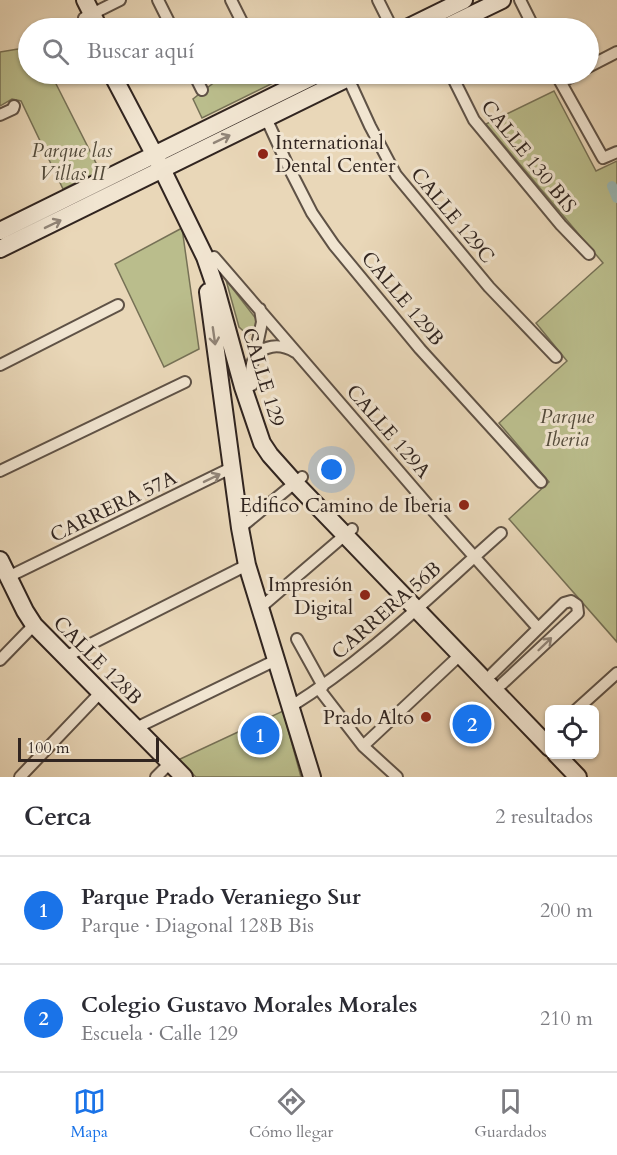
<!DOCTYPE html>
<html lang="es">
<meta charset="utf-8">
<style>
body{margin:0;font-family:Cardo,serif;background:#f7f7f7;color:#2b2b33}
.controls{position:absolute;right:18px;bottom:18px;display:grid;overflow:hidden;border-radius:9px;box-shadow:0 2px 4px #0004}
.controls button{width:54px;height:54px;display:grid;place-items:center;padding:0;border:0;border-bottom:2px solid #e1e1e2;background:#fff;color:#2b2b33;font:30px sans-serif}
.scale{position:absolute;left:18px;bottom:15px;width:141px;box-sizing:border-box;padding-left:6px;border:3px solid #312520;border-top:0;font-size:16px;line-height:21px;white-space:nowrap;color:#312520;-webkit-text-stroke:4px #f1e5d1;paint-order:stroke}
.you{position:absolute;left:332px;top:470px;width:21px;height:21px;margin:-15px;border:4px solid #fff;border-radius:50%;background:#1a73e8;box-shadow:0 0 0 9px #1a73e833}
.badge{display:grid;place-items:center;width:39px;height:39px;border-radius:50%;background:#1a73e8;color:#fff;font-size:20px;font-weight:700}
.pin{position:absolute;translate:-50% -50%;border:3px solid #fff;box-shadow:0 2px 6px #0006}
.list{margin:0;padding:0;list-style:none}
h2{display:flex;justify-content:space-between;align-items:center;height:78px;margin:0;padding:0 24px;font-size:26px}
h2 small{font-size:20px;font-weight:400;color:#7c7c81}
.list li{display:grid;grid-template-columns:39px 1fr auto;gap:18px;align-items:center;box-sizing:border-box;height:108px;padding:0 24px;border-top:2px solid #e1e1e2}
.list b{display:block;font-size:22px;white-space:nowrap}
.list p{margin:0;font-size:20px;white-space:nowrap;color:#7c7c81}
.list em{font-size:20px;font-style:normal;color:#7c7c81}
.icon{flex:none;width:33px;height:33px;fill:none;stroke:currentColor;stroke-width:2;stroke-linecap:round;stroke-linejoin:round}
.map{position:relative;flex:none;width:617px;height:777px;overflow:hidden}
.search{position:absolute;background:#fff;box-shadow:0 2px 4px #0004;left:18px;right:18px;top:18px;height:66px;display:flex;align-items:center;gap:15px;box-sizing:border-box;padding:0 21px;border-radius:33px;color:#7c7c81;font-size:22px}
.sheet{height:294px;background:#fff}
nav{display:flex;justify-content:space-around;align-items:center;box-sizing:border-box;height:84px;border-top:2px solid #e1e1e2;background:#fff;font-size:16px;color:#7c7c81}
nav a{display:grid;justify-items:center;gap:3px}
nav .on{color:#1a73e8}
.map>svg:first-child{display:block}
</style>
<div class="map">
<svg width="617" height="777" viewBox="0 0 617 777">
<rect width="100%" height="100%" fill="#e9d7b8"/>
<filter id="stains"><feTurbulence type="fractalNoise" baseFrequency=".00333" numOctaves="4"/><feColorMatrix values="0 0 0 0 .2 0 0 0 0 .09 0 0 0 0 .02 0 0 0 .5 -.17"/></filter>
<radialGradient id="worn" r=".72"><stop offset=".6" stop-color="#630" stop-opacity="0"/><stop offset="1" stop-color="#630" stop-opacity=".3"/></radialGradient>
<path fill="#babd8c" stroke="#767156" stroke-width="1.5" d="M28,43V74H51L100,171L63,189L21,101L12,99L0,106V52L18,49Z
M225,74H277L279,80L202,118L193,99Z
M554,91L596,171L617,161V642L509,519L549,482L499,423L567,361L536,323L603,263L486,124Z
M182,228L199,349L164,367L115,264Z
M226,280L257,320V330L248,335L239,327Z
M283,711L301,777H196L178,760Z"/>
<g fill="none" stroke-linecap="round" stroke-linejoin="round">
<path stroke="#99b8b6" stroke-width="10" d="M612,186L617,198"/>
<defs>
<path id="street" d="M158,0L172,28
M231,0L245,28
M378,0L392,28
M520,0L534,28
M84,18L120,0
M588,67L617,52
M194,74L202,90
M451,74L474,120L561,225L589,254
M556,74L603,158L617,152
M348,78L370,126L396,175L489,287L556,357
M561,82L577,74
M0,115L13,109L14,106
M266,118L289,168L312,213L334,245L420,349L541,482
M214,257L428,505L538,628
M254,359L262,322L260,309
M0,365L118,305
M252,385C251,378 250,368 253,361C262,344 280,343 295,352
M0,471L185,382
M240,528L302,477
M8,577L233,467
M260,608L352,529
M297,639L323,686
M65,657L247,565
M0,660L34,625
M492,674L564,603L571,601L577,605L578,613L502,684
M319,689L363,746L397,777
M290,707C369,658 432,594 501,533
M576,710L617,673
M136,728L276,660
M363,746L460,655
M20,777L100,693
M156,777L170,763"/>
<path id="secondary" d="M85,0L99,28
M407,28L464,0
M444,28L502,0
M112,74L162,169L205,257L216,289L243,387L262,443L270,455L295,483L550,748
M0,231L318,74
M0,249L356,74
M208,292L240,528L247,565L312,777
M0,560L25,611L34,625L184,777
M556,754L578,777"/>
</defs>
<use href="#street" stroke="#5f5246" stroke-width="14"/>
<use href="#secondary" stroke="#312520" stroke-width="20"/>
<use href="#street" stroke="#f1e5d1" stroke-width="10"/>
<use href="#secondary" stroke="#f1e5d1" stroke-width="16"/>
</g>
<defs><path id="oneway-shaft" d="M-6 0H5M1.5-3L5.5 0L1.5 3" fill="none" stroke-width="1.6" stroke-linecap="round" stroke-linejoin="round" transform="scale(1.5)"/></defs>
<g stroke="#918578">
<use href="#oneway-shaft" transform="translate(222 139) rotate(-26)"/>
<use href="#oneway-shaft" transform="translate(53 224) rotate(-26)"/>
<use href="#oneway-shaft" transform="translate(214 336) rotate(82)"/>
<use href="#oneway-shaft" transform="translate(212 478) rotate(-26)"/>
<use href="#oneway-shaft" transform="translate(545 644) rotate(-44)"/>
</g>
<g fill="#8f2418" stroke="#f1e5d1" stroke-width="2">
<circle cx="263" cy="154" r="6"/>
<circle cx="464" cy="505" r="6"/>
<circle cx="365" cy="595" r="6"/>
<circle cx="426" cy="717" r="6"/>
</g>
<g text-anchor="middle" stroke-width="6" stroke-linejoin="round" paint-order="stroke">
<g font-size="20" fill="#312520" stroke="#f1e5d1" text-anchor="end">
<text x="275" y="149" text-anchor="start">International<tspan x="275" dy="23">Dental Center</tspan></text>
<text x="452" y="512">Edifico Camino de Iberia</text>
<text x="353" y="591">Impresión<tspan x="353" dy="23">Digital</tspan></text>
<text x="414" y="724">Prado Alto</text>
</g>
<g font-size="20" font-style="italic" fill="#534b3b" stroke="#f1e5d1">
<text x="72" y="157">Parque las<tspan x="72" dy="23">Villas II</tspan></text>
<text x="567" y="423">Parque<tspan x="567" dy="23">Iberia</tspan></text>
</g>
<g font-size="20" fill="#312520" stroke="#f1e5d1">
<text transform="translate(529 156) rotate(51)" y="7">CALLE 130 BIS</text>
<text transform="translate(453 215) rotate(50)" y="7">CALLE 129C</text>
<text transform="translate(403 298) rotate(50)" y="7">CALLE 129B</text>
<text transform="translate(264 377) rotate(73)" y="7">CALLE 129</text>
<text transform="translate(389 431) rotate(49)" y="7">CALLE 129A</text>
<text transform="translate(113 506) rotate(-26)" y="7">CARRERA 57A</text>
<text transform="translate(386 610) rotate(-41)" y="7">CARRERA 56B</text>
<text transform="translate(98 660) rotate(45)" y="7">CALLE 128B</text>
</g>
</g>
<rect width="100%" height="100%" filter="url(#stains)"/>
<rect width="100%" height="100%" fill="url(#worn)"/>
</svg>
<div class="controls">
<button><svg class="icon" aria-label="locate" viewBox="0 0 24 24"><circle cx="12" cy="12" r="6"/><path d="M12 2v4M12 18v4M2 12h4M18 12h4"/></svg></button>
</div>
<div class="scale">100 m</div>
<div class="you"></div>
<div class="pin badge" style="left:260px;top:735px">1</div>
<div class="pin badge" style="left:472px;top:724px">2</div>
<div class="search"><svg class="icon" aria-label="search" viewBox="0 0 24 24"><circle cx="10" cy="10" r="6"/><path d="M15 15l6 6"/></svg>Buscar aquí</div>
</div>
<section class="sheet">
<h2>Cerca<small>2 resultados</small></h2>
<ul class="list">
<li><span class="badge">1</span><div><b>Parque Prado Veraniego Sur</b><p>Parque · Diagonal 128B Bis</p></div><em>200 m</em></li>
<li><span class="badge">2</span><div><b>Colegio Gustavo Morales Morales</b><p>Escuela · Calle 129</p></div><em>210 m</em></li>
</ul>
</section>
<nav>
<a class="on"><svg class="icon" aria-label="map" viewBox="0 0 24 24"><path d="M3 6l6-2 6 2 6-2v14l-6 2-6-2-6 2zM9 4v14M15 6v14"/></svg>Mapa</a>
<a><svg class="icon" aria-label="directions" viewBox="0 0 24 24"><path d="M12 3l9 9-9 9-9-9zM9 14v-3h6M13 9l2 2-2 2"/></svg>Cómo llegar</a>
<a><svg class="icon" aria-label="saved" viewBox="0 0 24 24"><path d="M7 4h10v16l-5-4-5 4z"/></svg>Guardados</a>
</nav>
